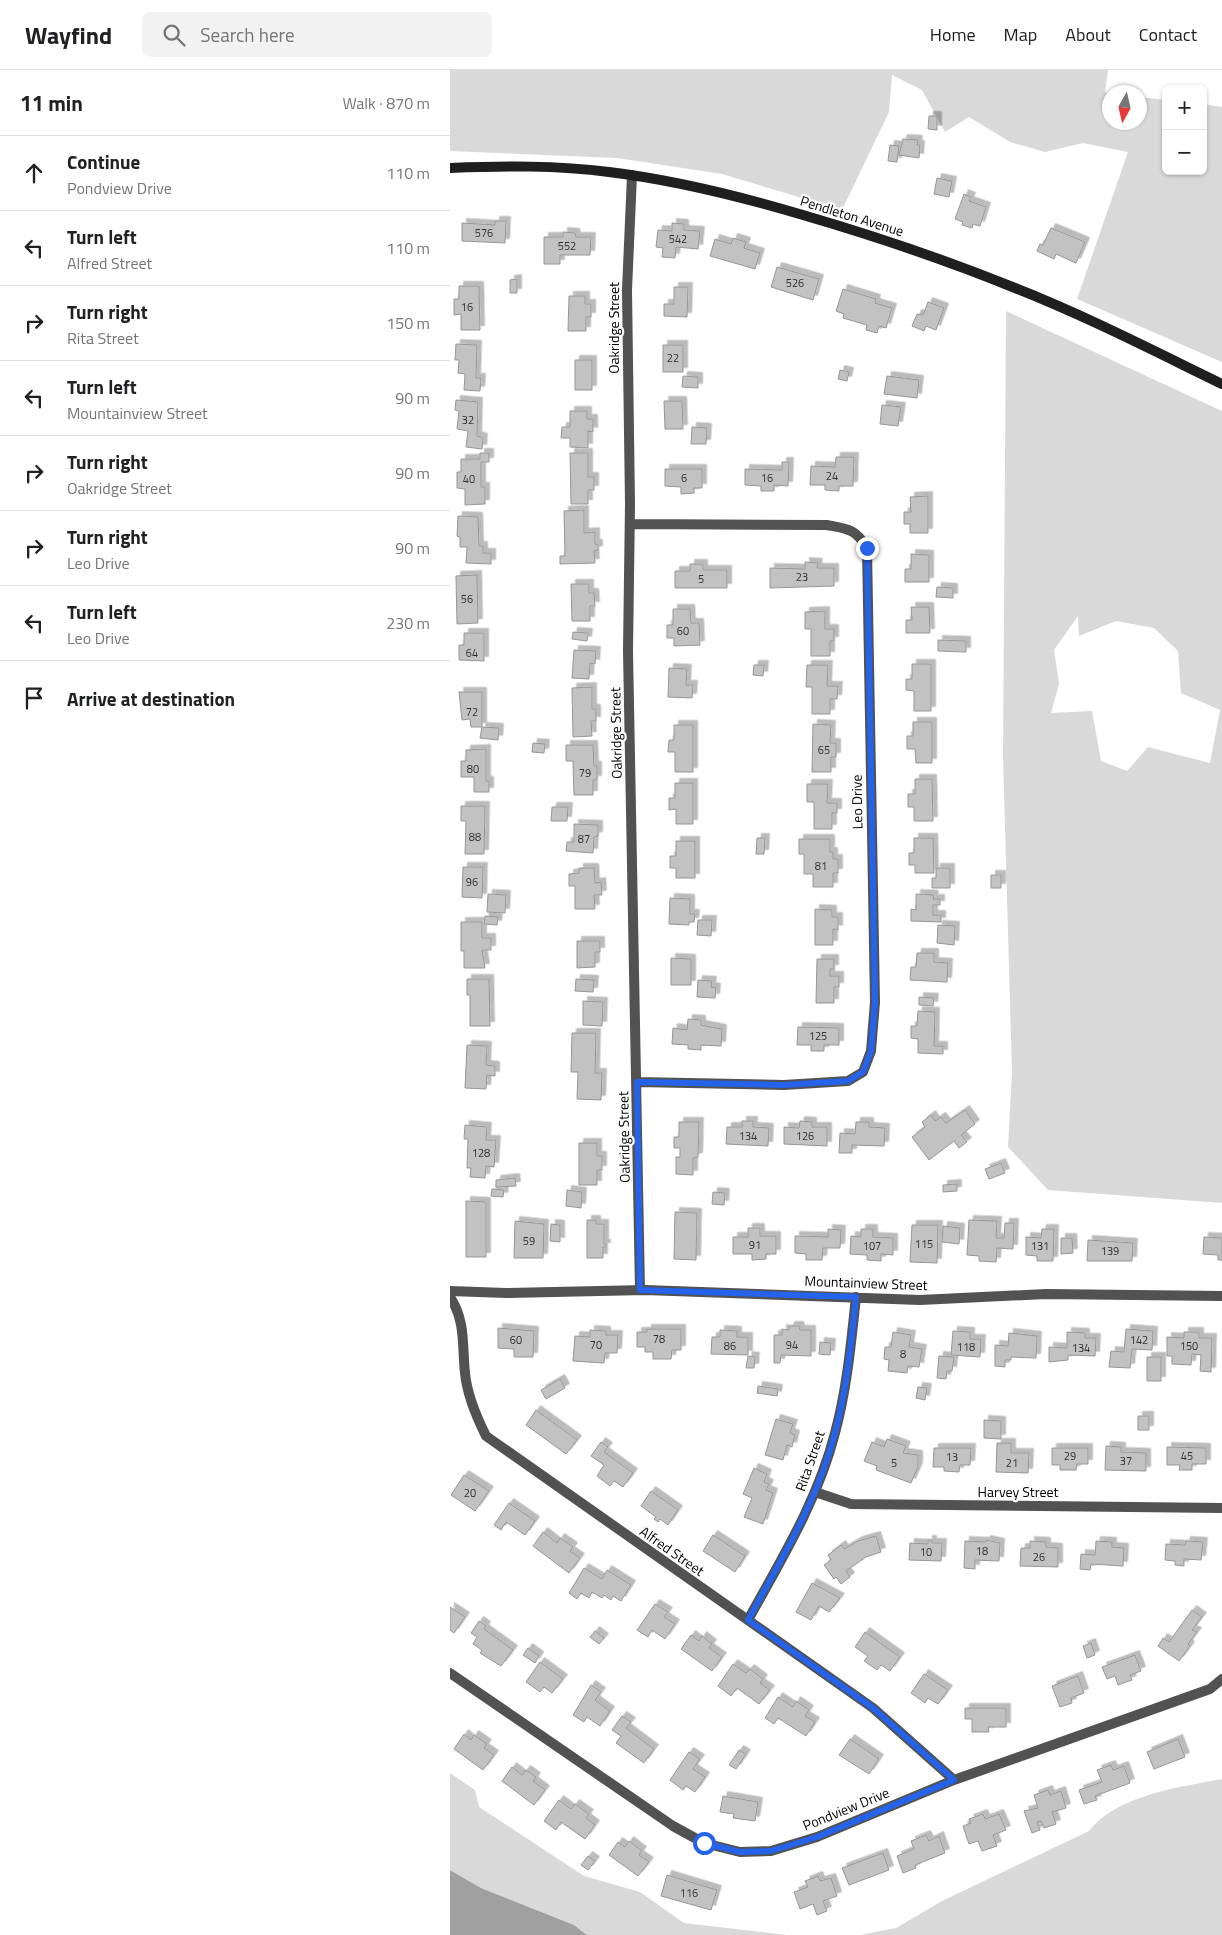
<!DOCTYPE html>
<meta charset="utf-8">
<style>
body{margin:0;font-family:"Titillium Web",sans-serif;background:#f2f2f2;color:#202124}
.controls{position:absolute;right:15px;top:15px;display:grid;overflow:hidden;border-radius:8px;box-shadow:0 1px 4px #0004}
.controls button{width:45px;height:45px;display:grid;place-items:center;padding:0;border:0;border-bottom:1px solid #e0e0e0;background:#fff;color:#202124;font:25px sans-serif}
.compass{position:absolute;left:652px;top:15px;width:45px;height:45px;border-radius:50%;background:#fff;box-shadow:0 1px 4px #0004;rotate:188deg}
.stop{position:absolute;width:15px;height:15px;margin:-11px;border:4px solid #2563eb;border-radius:50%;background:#fff}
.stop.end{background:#2563eb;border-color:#fff;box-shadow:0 1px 5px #0008}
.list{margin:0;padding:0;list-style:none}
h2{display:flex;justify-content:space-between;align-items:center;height:65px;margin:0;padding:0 20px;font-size:21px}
h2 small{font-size:16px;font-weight:400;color:#757577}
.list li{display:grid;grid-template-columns:32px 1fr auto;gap:15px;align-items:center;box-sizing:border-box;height:75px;padding:0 20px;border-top:1px solid #e0e0e0}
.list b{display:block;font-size:19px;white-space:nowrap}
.list p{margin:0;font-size:16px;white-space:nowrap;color:#757577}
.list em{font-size:16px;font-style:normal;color:#757577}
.icon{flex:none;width:28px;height:28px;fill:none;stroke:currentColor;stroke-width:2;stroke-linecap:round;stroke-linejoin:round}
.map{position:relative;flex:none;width:772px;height:1865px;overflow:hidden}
header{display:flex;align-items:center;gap:30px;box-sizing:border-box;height:70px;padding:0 25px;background:#fff;border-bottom:1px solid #e0e0e0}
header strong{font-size:24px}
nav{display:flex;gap:28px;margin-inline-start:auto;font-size:18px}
.search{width:350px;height:45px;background:#f2f2f2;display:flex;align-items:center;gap:12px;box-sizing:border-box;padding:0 18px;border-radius:8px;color:#757577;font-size:19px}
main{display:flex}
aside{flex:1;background:#fff}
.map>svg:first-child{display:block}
</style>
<header>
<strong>Wayfind</strong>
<div class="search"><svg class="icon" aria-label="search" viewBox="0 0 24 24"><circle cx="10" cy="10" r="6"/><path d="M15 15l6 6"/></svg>Search here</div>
<nav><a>Home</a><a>Map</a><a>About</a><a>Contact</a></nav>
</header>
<main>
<aside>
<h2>11 min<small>Walk · 870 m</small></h2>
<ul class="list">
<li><svg class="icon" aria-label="ahead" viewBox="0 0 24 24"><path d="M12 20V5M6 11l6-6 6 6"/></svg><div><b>Continue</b><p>Pondview Drive</p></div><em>110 m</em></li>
<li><svg class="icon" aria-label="left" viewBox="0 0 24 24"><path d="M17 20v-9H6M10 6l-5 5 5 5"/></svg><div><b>Turn left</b><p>Alfred Street</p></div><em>110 m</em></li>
<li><svg class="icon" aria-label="right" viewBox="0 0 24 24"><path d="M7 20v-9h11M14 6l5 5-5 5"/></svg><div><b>Turn right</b><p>Rita Street</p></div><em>150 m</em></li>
<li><svg class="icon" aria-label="left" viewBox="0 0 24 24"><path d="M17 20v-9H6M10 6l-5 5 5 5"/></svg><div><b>Turn left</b><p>Mountainview Street</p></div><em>90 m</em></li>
<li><svg class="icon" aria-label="right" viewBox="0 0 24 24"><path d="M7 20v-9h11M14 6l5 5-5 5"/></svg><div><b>Turn right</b><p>Oakridge Street</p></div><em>90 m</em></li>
<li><svg class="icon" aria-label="right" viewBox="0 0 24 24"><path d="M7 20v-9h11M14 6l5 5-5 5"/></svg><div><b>Turn right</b><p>Leo Drive</p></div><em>90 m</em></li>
<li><svg class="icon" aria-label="left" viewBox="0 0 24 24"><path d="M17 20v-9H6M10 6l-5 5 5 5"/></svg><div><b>Turn left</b><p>Leo Drive</p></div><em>230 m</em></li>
<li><svg class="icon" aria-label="arrive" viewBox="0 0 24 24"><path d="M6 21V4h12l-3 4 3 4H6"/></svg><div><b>Arrive at destination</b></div></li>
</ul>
</aside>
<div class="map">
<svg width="772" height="1865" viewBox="0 0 772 1865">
<defs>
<filter id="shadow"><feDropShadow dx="4.5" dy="-4.5" stdDeviation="0" flood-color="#0004"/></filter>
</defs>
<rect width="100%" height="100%" fill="#fff"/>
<path fill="#d9d9d9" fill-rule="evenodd" d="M0,0H658L655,22L659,23L660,52H690V27L716,30V101H753V34L772,37V292L627,229L678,82L633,73L595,82L560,72L519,47L495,62L472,20L442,5L439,42L392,140L272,104L167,88L0,81Z
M556,241L772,341V1133L598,1120L558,1077L562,1003L553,687ZM628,546L629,566L666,551L704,558L728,581L731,623L770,640L760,693L698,677L677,701L651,691L642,641L601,643L609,614L604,580Z
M0,1703L25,1720L29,1737L134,1806L190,1822L234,1853L337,1865H137L124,1855L31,1818L0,1800Z
M772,1709V1865H410L446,1858L492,1831L639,1761C667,1725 730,1717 772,1709Z"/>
<path fill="#a0a0a0" d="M0,1800L31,1818L124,1855L137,1865H0Z"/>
<path fill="#c2c2c2" stroke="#969696" filter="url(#shadow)" d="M479,46H487V60L478,59Z
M453,69L468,70L467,75H470L469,88L449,85Z
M440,75L449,76L447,92L438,91Z
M487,108L502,111L499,127L484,124Z
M514,124L521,127L519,131L536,137L530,156L523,154L522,158L512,155L513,152L505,149Z
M45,151H56L55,173L12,171V153L45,155Z
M222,153L234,154V160L250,161L248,179L226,177L225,188L212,187L213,178L206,177L208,160L222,161Z
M601,158L635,172L626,193L606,184L604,189L587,181L590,174L593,175Z
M113,162L125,163L126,167H141L140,185H110V194H94V167H113Z
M283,168L296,172L294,178L310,183L305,199L260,186L265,169L281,174Z
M327,197L369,209L363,230L321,217Z
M67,209V223H60V210Z
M9,216H29L30,260H11V244L4,245V229H9Z
M224,217H238L237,247L214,246V234H224Z
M393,219L426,229L425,233L442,238L436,258L429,256L427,263L416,260L417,255L393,248L394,244L386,241Z
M119,226H135V234H141V247H136V261H118Z
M478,232L494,238L486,260L476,256L474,261L462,256L467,244L473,245Z
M6,274L27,275L26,308H31L30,321L14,320L15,304L8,303L9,290H5Z
M213,275H233V302H213Z
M125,290H142V320H125Z
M390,300L399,302L397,311L388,309Z
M233,306L248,307V318L232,317Z
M437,306L469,310L467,328L434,324Z
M6,330L28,332L27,366L33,368L32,379L16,377L18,361L7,359L9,341L5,340Z
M214,331H232L233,359H215Z
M432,335L451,337L448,356L430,354Z
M120,341H137V349H143V362L138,361V378L120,377V368H111L112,357H120Z
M242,357L257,358L256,374H241Z
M30,383H39V392H31V417H35V434L15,435V419L7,418V402H11V389H30Z
M120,383H138V407H144V420H138V434H121Z
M386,387H404L403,416H389V421L375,420V415H360L361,396L385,397Z
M332,392H339L338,416L324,415V421H311V416L295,415V399L332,400Z
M215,399H252V418H244V423L231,424V417L215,416Z
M478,426V463H460V454H454V442H461L460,427Z
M134,440V463L145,462V474H148V480L144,481L145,493L110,494V486H115L114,441Z
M8,446L28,447L29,476H33V483H41V494L16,493L17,477H10V467L7,466Z
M461,484L479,485V512H455V499H461Z
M355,492L368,493L367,498H384V516L320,518V498L355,499Z
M240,494H253V500H277V518H225V501H240Z
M27,505L28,553L7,554L6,506Z
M121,514H139V523H144L145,536H140V551H122Z
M487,517L503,518V528L486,527Z
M461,537H479L480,563H456V550H462Z
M223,539H240L241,553H249L250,575L224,576V568H217V555H223Z
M375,541V559H384V571H380V586H361V559H355V542Z
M123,562L138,563L137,571L122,569Z
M14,563H34V591L9,590V575H14Z
M488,570L516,571V582L488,581Z
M124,580L146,581L145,594L140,593L139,609L122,608Z
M462,594H481V641H464V621L456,620V609H462Z
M304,595H314L313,606L303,605Z
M357,595H378L377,616H388L387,629H380V644H362V617H356Z
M219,598L237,599L236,615H243L242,628L218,627Z
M142,617V639H146V651H141L142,666L123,667L122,618Z
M9,622H32V657H21L20,649L12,650Z
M463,652H482V693H466L465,679H457V666H463Z
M363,654L381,655L380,673H386V687H381V702H362Z
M224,655H243V702H225V682H218L219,670H224Z
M32,657L49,658L48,670L30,668Z
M83,673L95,674L94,683L82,682Z
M116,675H143L144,696H147V710H143V725H124L123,691H116Z
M36,679V711H39V722H24V707H11V691H16V680Z
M465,709H482L483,751H464V737H458V724H465Z
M225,713H243V754H226V739L219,740V728H225Z
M357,714H378L377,733H387V743H382V759H364V732H357Z
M11,736H35L34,784H15L16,751H11Z
M102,737H118L117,751H101Z
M124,754L148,755V766L144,767L143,783L116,781L117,772H124Z
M307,768H315L314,784H306Z
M464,768H483L484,803H465V795H459V783H464Z
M349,769H380V782H383V789H388V803H383V817H363V804H354V784H349Z
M226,771H245V808H226V798H220V786H226Z
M13,797H33L32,828L12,827Z
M129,798H144L145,813L151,812L152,825H144L145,839H125V816H119V804L129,803Z
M486,798H500V818H482V808H486Z
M541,805H551V818H541Z
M38,824L56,825L55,843L37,842Z
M466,824L484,825L483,829H490V835H483V845H491V852L461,851V839L466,840Z
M220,828L240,829V844H245L244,852H239V855L219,854Z
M365,839L382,840V847H388V860L383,859V875H365Z
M35,846L48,847L47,855L34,854Z
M248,850H262L261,866L247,865Z
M11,852H32V868H41V880H32L35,898H14V881H11Z
M488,855L505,856L504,875L487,873Z
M127,871H150V882H145V897L127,898Z
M467,883H484V892L498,893L497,912L460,910L461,897H466Z
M221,888L241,889V915H221Z
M367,889H384V899H380V906H389V917H384V933H366Z
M17,909H39L40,956H20V925H17Z
M126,909L144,910L143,922L125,921Z
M248,910L262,911L261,917L266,918L265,928L247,927Z
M469,927L484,928L483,936L469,935Z
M133,931L153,932L152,956L133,955Z
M468,941L485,942L484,976H493V984L468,983V969L461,968V956H467Z
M238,949L251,950V955L272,959L271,976L251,975V980L238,979V975L222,974L223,958L237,960Z
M348,957L389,958V975H374V981H361V975H347Z
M122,963H146L145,1003H152L151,1030L127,1029L128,1002H121Z
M17,975L37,976L36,995L45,996V1006L37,1005L36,1019L15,1018Z
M515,1040L525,1054L511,1065L517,1072L509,1078L504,1071L479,1090L462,1067L475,1057L472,1052L481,1045L485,1051L491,1047L496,1053Z
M292,1051H303V1057L319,1058L318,1076L276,1074L277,1057H292Z
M350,1051L362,1052V1057H377V1076L334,1074V1057L349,1058Z
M229,1052H249L248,1087L243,1088V1105L226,1104V1087H230V1078H224V1067H229Z
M406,1052H419V1057L435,1058L434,1076L402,1075V1083H389L390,1063L405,1064Z
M15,1055L37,1057L36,1070H46L44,1097L36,1096L35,1108L20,1107L21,1098H17L18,1069H14Z
M129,1073H147V1086H152V1100H147V1115H129Z
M551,1093L555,1103L539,1109L535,1099Z
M65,1108L66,1116L46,1117V1110Z
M507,1114V1121L493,1122V1115Z
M42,1119L54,1120L53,1127L41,1126Z
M117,1120L132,1122L131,1138L116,1136Z
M263,1122L275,1123L274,1135L262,1134Z
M16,1131L36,1132V1187H16Z
M225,1142L247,1143L246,1190L224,1189Z
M137,1150H146V1154H154V1174H156V1177H153V1188H137Z
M519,1150L547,1151L546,1168H554L555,1153H564L563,1179L547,1178L546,1192L529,1191V1186L517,1185Z
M65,1151L94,1154L93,1188H64Z
M101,1154L110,1155V1172L100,1171Z
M462,1155H488L487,1193L460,1192Z
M493,1156L510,1158L509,1174L492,1172Z
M298,1158H310V1166H326V1184H316V1189L302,1190V1184H283V1167H298Z
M378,1159L391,1160L390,1178H373L372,1190H356V1184L345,1183V1166L378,1167Z
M411,1159H423V1167L443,1168V1185L431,1184V1191L417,1190V1185L400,1184L401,1166L411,1167Z
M592,1159H604L603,1191H587V1186L576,1185V1167L591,1168Z
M754,1167L772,1168V1190H768V1185L753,1184Z
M611,1168H622L623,1183L611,1184Z
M638,1170L683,1173L682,1191H637Z
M340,1256H349L350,1260H361V1286L331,1285L330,1293H324V1265H332V1259L339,1260Z
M48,1258L84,1261L83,1287H64V1279L48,1278Z
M197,1259H231V1280H222L221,1289H203V1282H195V1277H187V1262H197Z
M676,1259L703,1261L702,1280L682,1279L680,1298L659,1297L661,1281L674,1282Z
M140,1260L156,1261V1265H168L167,1283H155L154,1293L123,1291L125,1266L140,1267Z
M270,1260L287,1261V1267H298V1285L261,1284L262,1267H270Z
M503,1261L520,1262V1269H531L530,1287L501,1285Z
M443,1262L461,1265L459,1277L472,1279L469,1297L458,1296L457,1303L438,1301L439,1290L434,1289L435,1277H441Z
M617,1262L635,1263V1268H646L645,1286L618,1285V1290L599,1292V1277L617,1278Z
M734,1262H749V1268H762L761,1302L750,1301L751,1285L742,1284L741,1295L722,1294V1286H717V1267L734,1268Z
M559,1263L587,1266L586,1288L561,1287V1290H555V1297L545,1296V1275L558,1276Z
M370,1272L381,1273L380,1285L369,1284Z
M298,1286L305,1287L304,1298H296Z
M489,1286L504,1287L502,1301H497L496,1309L487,1308Z
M697,1287H711V1311H697Z
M110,1309L115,1318L96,1329L91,1320Z
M308,1316L328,1319L327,1326L307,1323Z
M468,1317L477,1318L475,1330L466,1328Z
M86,1340L127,1370L116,1384L76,1355Z
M688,1346H699V1360H688Z
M326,1349L343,1354L340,1363L345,1365L342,1377L337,1375L333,1390L315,1385Z
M534,1350L551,1351V1369L534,1368Z
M437,1369L456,1376L453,1383L468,1385V1397L461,1413L426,1400L427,1396L414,1391L422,1372L434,1377Z
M151,1372L158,1377L154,1382L183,1403L173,1417L164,1411L160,1416L147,1406L154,1395L141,1386Z
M547,1373H561V1383H579L578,1403L546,1402Z
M656,1376L671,1377V1382L696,1383V1401L655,1400Z
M717,1377L756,1378V1394H742V1400H729L730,1395H717Z
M484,1378H521L520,1395H510L509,1402L494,1401V1397H483Z
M602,1378H638V1394H627L626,1400H610V1395H602Z
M304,1398L317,1404L314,1412L319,1414L316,1420L323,1423L313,1454L294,1447L302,1428L293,1424Z
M14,1405L39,1421L25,1441L1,1425Z
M201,1421L228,1440L218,1455L210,1449L208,1452L204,1449L206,1447L191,1436Z
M59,1433L85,1451L75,1465L56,1452L51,1460L44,1455Z
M93,1462L107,1473L110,1468L123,1477L120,1481L130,1488L119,1503L83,1476Z
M263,1465L295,1486L285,1502L253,1481Z
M426,1466L431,1482L416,1487L396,1501L400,1507L391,1514L386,1507L384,1509L374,1495L381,1490L378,1485L391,1475L394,1479L408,1471Z
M478,1470H482V1473H492L491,1491L459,1490L460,1473L478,1474Z
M536,1470L550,1473L549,1491L525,1490V1499L514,1498L515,1471L536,1472Z
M580,1471L596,1472V1477L608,1478V1497L570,1496L571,1478H580Z
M646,1471L662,1472V1477L674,1478L673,1496L641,1494L640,1500L630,1499L631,1484L645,1485Z
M736,1471L753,1472L751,1490L734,1489V1496L725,1495V1491L715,1490L716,1474L735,1475Z
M134,1498L152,1509L157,1500L181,1515L171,1531L163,1526L161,1530L154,1525L152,1528L142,1522L139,1528L131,1523L127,1529L119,1523Z
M362,1513L390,1528L379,1542L369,1536L361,1550L346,1542Z
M205,1534L218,1542L214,1547L225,1554L215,1569L202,1560L198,1567L187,1560Z
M0,1537L15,1547L4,1563L0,1560Z
M742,1540L752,1547L742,1560L747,1562L738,1574L740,1576L729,1591L708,1576L713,1568L719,1572Z
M29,1551L36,1556L34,1559L63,1580L51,1596L30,1583L32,1580L23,1574L27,1567L21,1563Z
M145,1561L154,1568L149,1574L140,1567Z
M415,1562L450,1587L440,1601L431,1595L427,1600L414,1591L418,1586L405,1577Z
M241,1565L249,1571L252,1566L262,1574L259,1578L272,1587L262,1601L231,1579Z
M641,1573L645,1585L637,1588L633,1576Z
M78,1578L89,1586L85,1593L73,1585Z
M685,1585L691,1601L680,1605L682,1610L668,1615L665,1606L657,1609L652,1597Z
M90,1592L113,1609L102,1623L94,1617L90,1622L76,1612Z
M283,1594L296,1603L300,1599L313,1609L310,1613L320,1620L309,1634L287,1618L281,1626L268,1616Z
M474,1604L498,1620L488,1634L478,1628L475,1633L461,1623Z
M628,1606L634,1623L621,1628L622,1633L610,1637L602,1616Z
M141,1615L151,1622L145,1630L160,1641L150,1656L137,1647L134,1652L123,1645Z
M328,1627L343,1637L346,1631L359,1640L355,1646L365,1652L356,1666L328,1648L324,1654L315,1648Z
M515,1638H556V1657H538L539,1662H522V1649H515Z
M172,1646L181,1652L176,1658L204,1679L194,1693L166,1673L171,1666L162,1660Z
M14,1664L21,1670L24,1665L37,1674L34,1678L44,1685L33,1700L4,1679Z
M400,1669L429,1689L419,1704L389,1685Z
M728,1669L735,1687L704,1699L697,1682Z
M289,1680L296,1684L286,1699L279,1695Z
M239,1682L250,1689L243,1699L255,1707L245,1722L236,1716L233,1720L220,1710Z
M661,1695L663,1700L674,1696L680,1713L645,1726L647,1730L634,1734L629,1720L652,1712L647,1700Z
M62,1697L72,1705L76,1700L86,1707L83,1711L95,1720L84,1735L52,1711Z
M598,1720L600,1725L611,1721L616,1738L602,1742L606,1754L594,1758L591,1751L587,1752L590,1760L582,1763L574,1741L588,1738L584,1725Z
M273,1726L308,1732L305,1751L283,1748L284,1744L270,1742Z
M109,1730L121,1739L125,1734L139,1744L136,1748L145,1755L135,1769L111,1752L106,1760L94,1751Z
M533,1744L535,1749L549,1744L556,1760L543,1765L547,1776L532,1781L528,1771L519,1774L513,1756L521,1753L519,1749Z
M476,1765L479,1771L489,1766L495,1783L465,1795L466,1798L453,1803L447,1786L464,1779L461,1771Z
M179,1771L192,1781L189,1785L199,1792L188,1806L159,1785L168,1772L175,1777Z
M433,1783L439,1800L399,1815L392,1798Z
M138,1786L145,1791L138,1800L131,1795Z
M217,1805L267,1820L261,1840L211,1826Z
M368,1806L370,1811L381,1808L387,1826L373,1831L377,1841L367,1845L363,1834L350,1839L344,1822L358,1817L355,1811Z"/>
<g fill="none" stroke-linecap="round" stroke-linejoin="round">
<path stroke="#525252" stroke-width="10" d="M182,105L177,220L180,434L178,581L190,1220
M180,454L377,455C398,459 406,459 417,478L425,932L421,981L413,1002L398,1011L334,1015L187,1012
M0,1221L56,1223L195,1220L470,1230L596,1224L772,1226
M0,1227C16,1251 12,1276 15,1303C17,1325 26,1346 36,1366L423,1638L504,1710
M365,1422L401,1434L772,1438
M298,1550C331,1490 368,1430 385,1363C397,1319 401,1273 406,1227
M0,1603L223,1756L254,1773L290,1782L321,1781L367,1767L504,1710L760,1619L772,1609"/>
<path stroke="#1f1f1f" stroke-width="10" d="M0,98C53,96 106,95 159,102C225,110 289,126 353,145C425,166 496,190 565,218C636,246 704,281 772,314"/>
</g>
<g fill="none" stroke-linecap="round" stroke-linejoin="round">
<path stroke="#2563eb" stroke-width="6" d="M254,1773L290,1782L321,1781L367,1767L504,1710L423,1638L298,1550C331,1490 368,1430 385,1363C397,1319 401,1273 406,1227L190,1220L187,1012L334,1015L398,1011L413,1002L421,981L425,932L417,478"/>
</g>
<g text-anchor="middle" stroke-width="4.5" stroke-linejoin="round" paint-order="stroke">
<g font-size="11" fill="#303030">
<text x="34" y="167">576</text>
<text x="228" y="173">542</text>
<text x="117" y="180">552</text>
<text x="345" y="217">526</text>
<text x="17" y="241">16</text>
<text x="223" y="292">22</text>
<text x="18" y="354">32</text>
<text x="382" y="410">24</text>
<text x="234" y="412">6</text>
<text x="317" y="412">16</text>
<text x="19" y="413">40</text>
<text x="352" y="511">23</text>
<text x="251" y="513">5</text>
<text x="17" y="533">56</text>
<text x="233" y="565">60</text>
<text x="22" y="587">64</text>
<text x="22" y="646">72</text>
<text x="374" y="684">65</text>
<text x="23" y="703">80</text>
<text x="135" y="707">79</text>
<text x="25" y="771">88</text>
<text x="134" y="773">87</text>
<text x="371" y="800">81</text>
<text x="22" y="816">96</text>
<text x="368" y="970">125</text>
<text x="298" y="1070">134</text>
<text x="355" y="1070">126</text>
<text x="31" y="1087">128</text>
<text x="79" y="1175">59</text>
<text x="474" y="1178">115</text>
<text x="305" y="1179">91</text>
<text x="422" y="1180">107</text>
<text x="590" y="1180">131</text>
<text x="660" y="1185">139</text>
<text x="209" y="1273">78</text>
<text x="66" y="1274">60</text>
<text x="689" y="1274">142</text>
<text x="146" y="1279">70</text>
<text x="342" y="1279">94</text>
<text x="280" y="1280">86</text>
<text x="739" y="1280">150</text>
<text x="516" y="1281">118</text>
<text x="631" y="1282">134</text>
<text x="453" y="1288">8</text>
<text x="620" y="1390">29</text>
<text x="737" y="1390">45</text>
<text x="502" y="1391">13</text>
<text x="676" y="1395">37</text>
<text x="444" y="1397">5</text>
<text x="562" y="1397">21</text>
<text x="20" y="1427">20</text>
<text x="532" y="1485">18</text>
<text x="476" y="1486">10</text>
<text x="589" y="1491">26</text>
<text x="239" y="1827">116</text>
</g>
<g font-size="14" fill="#000" stroke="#fff">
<text transform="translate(402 146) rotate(17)" y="5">Pendleton Avenue</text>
<text transform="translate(164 258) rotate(-90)" y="5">Oakridge Street</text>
<text transform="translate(166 663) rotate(-91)" y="5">Oakridge Street</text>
<text transform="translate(407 732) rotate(-91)" y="5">Leo Drive</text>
<text transform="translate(174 1067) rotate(-91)" y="5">Oakridge Street</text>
<text transform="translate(416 1213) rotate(2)" y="5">Mountainview Street</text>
<text transform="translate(360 1391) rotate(-71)" y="5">Rita Street</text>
<text x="568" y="1427">Harvey Street</text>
<text transform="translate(222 1481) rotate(35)" y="5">Alfred Street</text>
<text transform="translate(396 1739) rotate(-22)" y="5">Pondview Drive</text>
</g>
</g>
</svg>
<div class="controls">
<button>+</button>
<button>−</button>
</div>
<svg class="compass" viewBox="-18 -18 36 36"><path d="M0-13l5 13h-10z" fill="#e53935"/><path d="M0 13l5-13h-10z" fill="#757577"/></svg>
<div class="stop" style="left:254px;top:1773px"></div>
<div class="stop end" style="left:417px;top:478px"></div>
</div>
</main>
